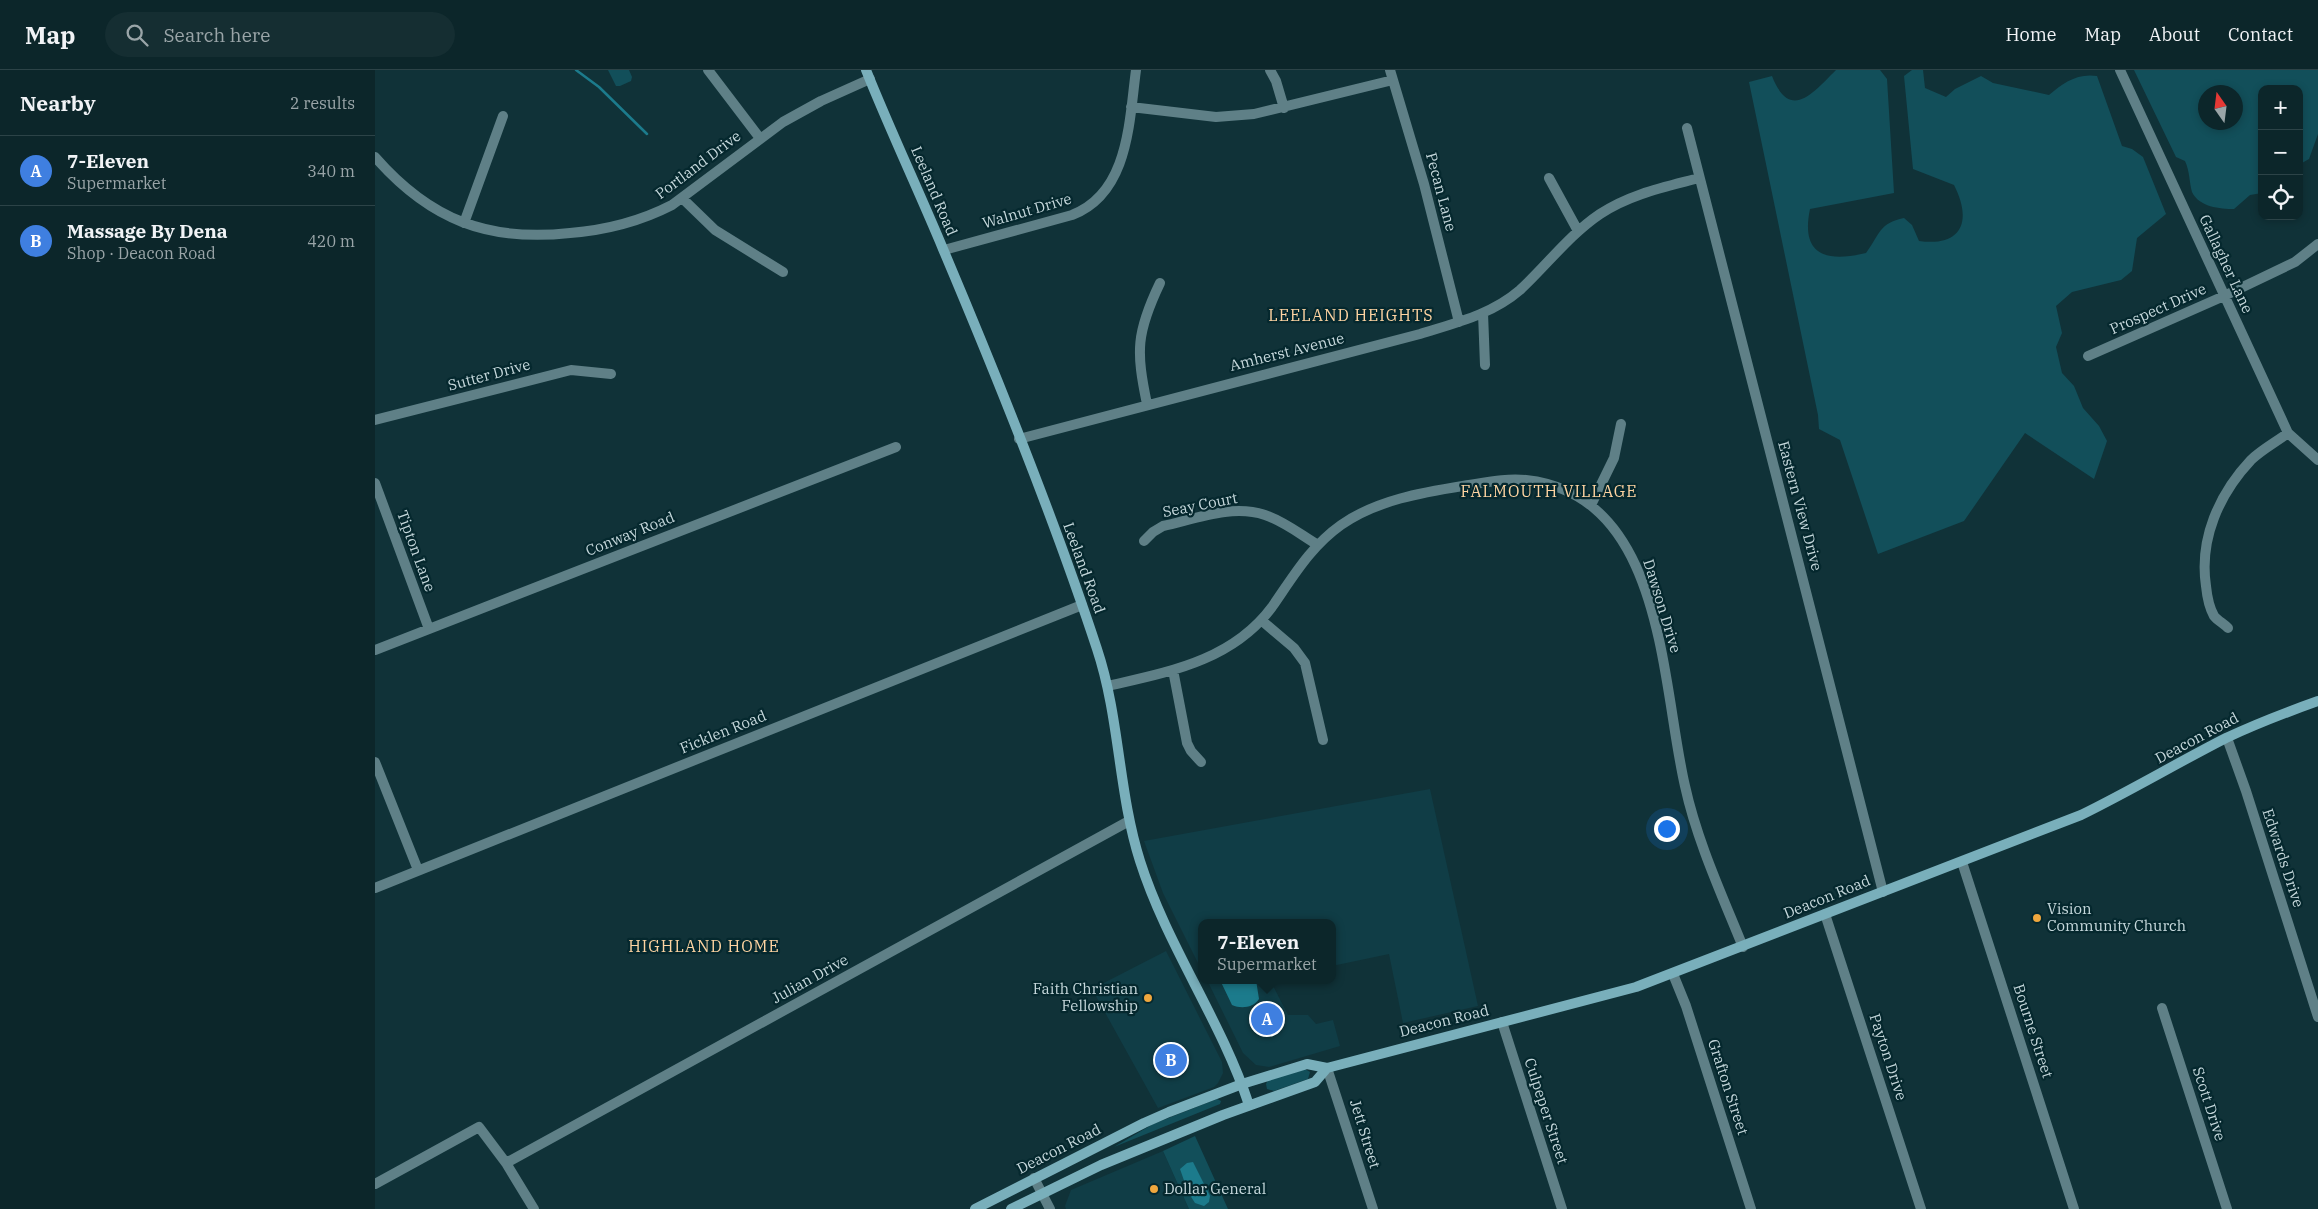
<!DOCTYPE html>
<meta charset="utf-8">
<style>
body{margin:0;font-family:"IBM Plex Serif",serif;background:#152e32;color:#f1f3f6}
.controls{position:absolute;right:15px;top:15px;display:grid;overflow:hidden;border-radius:10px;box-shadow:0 2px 8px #0003}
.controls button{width:45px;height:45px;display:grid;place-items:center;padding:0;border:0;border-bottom:1px solid #2c4347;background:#0c262a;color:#f1f3f6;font:25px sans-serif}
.compass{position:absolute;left:1823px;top:15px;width:45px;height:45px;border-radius:50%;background:#0c262a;box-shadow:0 2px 8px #0003;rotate:346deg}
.you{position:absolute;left:1291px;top:758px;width:18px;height:18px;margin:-12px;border:4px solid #fff;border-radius:50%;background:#1a73e8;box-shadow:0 0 0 8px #1a73e833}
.badge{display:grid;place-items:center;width:32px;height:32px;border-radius:50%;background:#efa73e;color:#fff;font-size:16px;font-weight:700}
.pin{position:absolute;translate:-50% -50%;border:2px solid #fff;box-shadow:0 1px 5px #0006}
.popup{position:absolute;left:823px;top:849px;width:138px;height:65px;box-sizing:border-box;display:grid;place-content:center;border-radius:10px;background:#0c262a;filter:drop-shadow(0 1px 4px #0005);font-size:16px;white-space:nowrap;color:#9aa5a8}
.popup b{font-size:19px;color:#f1f3f6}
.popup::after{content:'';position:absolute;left:50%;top:100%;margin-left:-10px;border:10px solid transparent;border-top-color:#0c262a}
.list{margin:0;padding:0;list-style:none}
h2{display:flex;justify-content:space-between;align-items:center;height:65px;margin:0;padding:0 20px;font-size:21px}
h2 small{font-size:16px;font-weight:400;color:#9aa5a8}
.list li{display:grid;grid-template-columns:32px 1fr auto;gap:15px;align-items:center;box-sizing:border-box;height:70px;padding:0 20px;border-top:1px solid #2c4347}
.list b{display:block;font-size:19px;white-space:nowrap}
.list p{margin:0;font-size:16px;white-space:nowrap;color:#9aa5a8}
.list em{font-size:16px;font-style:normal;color:#9aa5a8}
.icon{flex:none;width:28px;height:28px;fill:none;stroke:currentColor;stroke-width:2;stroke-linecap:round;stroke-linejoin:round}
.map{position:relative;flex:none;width:1943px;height:1139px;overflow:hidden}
header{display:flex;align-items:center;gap:30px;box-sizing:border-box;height:70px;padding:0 25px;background:#0c262a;border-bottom:1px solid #2c4347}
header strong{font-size:24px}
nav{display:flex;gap:28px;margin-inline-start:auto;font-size:18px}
.search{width:350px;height:45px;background:#152e32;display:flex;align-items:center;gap:12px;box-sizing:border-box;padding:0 18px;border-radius:28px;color:#9aa5a8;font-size:19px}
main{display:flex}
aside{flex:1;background:#0c262a}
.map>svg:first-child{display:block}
</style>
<header>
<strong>Map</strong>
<div class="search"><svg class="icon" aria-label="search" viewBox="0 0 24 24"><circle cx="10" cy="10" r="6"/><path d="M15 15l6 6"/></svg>Search here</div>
<nav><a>Home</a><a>Map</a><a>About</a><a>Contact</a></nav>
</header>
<main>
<aside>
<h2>Nearby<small>2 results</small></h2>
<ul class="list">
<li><span class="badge" style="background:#3f7fe0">A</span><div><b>7-Eleven</b><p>Supermarket</p></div><em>340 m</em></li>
<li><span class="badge" style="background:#3f7fe0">B</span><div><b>Massage By Dena</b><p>Shop · Deacon Road</p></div><em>420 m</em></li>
</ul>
</aside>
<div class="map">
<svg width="1943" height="1139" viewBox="0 0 1943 1139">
<rect width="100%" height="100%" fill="#103238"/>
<path fill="#103d46" d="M1055,719L1103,936L1028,953L1014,884L957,896V853H827V901L788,823L769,771Z
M791,881L847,992L848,1003L843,1013L839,1017L783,1038L717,919Z
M832,910H895L913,945H933L941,954L958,950L965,976L894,997L881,995L868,983Z
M788,1081L814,1139H691L690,1136L696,1120Z"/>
<path fill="#124f5a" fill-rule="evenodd" d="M233,0H254L257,7L256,11L245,16H241Z
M1461,0H1505L1512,9L1519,123L1435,139C1425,187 1453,192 1491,183C1505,164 1504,153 1529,148L1537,155L1544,171C1588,177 1597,150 1579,115L1538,99L1529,6L1537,0H1548L1550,18L1571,27L1580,19L1606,6L1618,13L1674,25C1688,13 1702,3 1722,6L1747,76L1757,79L1768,87L1791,144L1762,168L1757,201L1746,210L1697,222L1681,236L1687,263L1681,277L1687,303L1699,316L1708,338L1724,356L1732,371L1719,409L1650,363L1589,451L1503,484L1465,370L1444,359L1443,345L1374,12L1397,6C1415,52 1438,23 1461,0Z
M1759,0H1943V64L1934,89L1927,93L1924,91V19H1887V123L1875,125L1859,139C1845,139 1824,137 1817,122C1814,111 1815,102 1810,91L1801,87ZM1830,22H1860V52H1830Z
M930,999L935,1002L933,1009L899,1021L892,1019L891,1014L893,1010Z
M842,1029L846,1031L845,1034L739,1077L778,1054Z
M820,1066L853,1139H814L788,1081Z"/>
<path fill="#1c7b8c" d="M845,910H881L884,929C878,938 866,939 857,935Z
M818,1092L835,1126L834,1132L829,1136L820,1133L813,1122L805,1099L812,1093Z"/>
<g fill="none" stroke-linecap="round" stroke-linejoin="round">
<path stroke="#1c7b8c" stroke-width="2.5" d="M201,0L224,17L272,64"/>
<path stroke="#5f8087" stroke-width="10" d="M333,0L384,67
M895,0L901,11L909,38
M1015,0L1049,114L1084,252
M1745,0L1913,363L1943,390
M756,37L841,47L879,44L1018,10
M1312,58L1508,822
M0,87C55,150 113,172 195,163C232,160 264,152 297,135L408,52L446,31L495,9
M1174,108L1203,161
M307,128L340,160L408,202
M89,153L128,46
M569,180L697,145C754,123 754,52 761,0
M1108,243L1110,295
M1713,286L1849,226L1920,192L1943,174
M772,334C761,281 761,263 785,213
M0,350L196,300L236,304
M644,369L1045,264C1080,253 1116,245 1145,220C1172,195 1194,165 1225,144C1255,124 1290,117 1324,108
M0,413L54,559
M1216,435L1239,388L1246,354
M769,471L778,462L788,456C820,449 857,434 890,445C909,451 926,465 943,475
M886,550L919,578L930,593L948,670
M1853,558C1849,554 1842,550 1839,546C1834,537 1832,526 1831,516C1824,469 1844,424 1876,390C1886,380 1901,372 1913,363
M0,580L521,377
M798,600L812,673L816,681L826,692
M733,616C793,602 857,591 897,537C918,507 935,477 966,455C1003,429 1051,422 1094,415C1113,412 1132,408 1151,410C1290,425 1286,613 1310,716C1322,771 1347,825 1368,877
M1852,668L1871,721L1943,947
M0,692L43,800
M1587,792L1699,1139
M0,818L707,535
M1450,844L1546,1139
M1298,904L1311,936L1376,1139
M1787,938L1852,1139
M1127,952L1187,1139
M952,998L998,1139
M131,1093L754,751
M659,1108L675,1139
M0,1114L104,1057L131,1093L159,1139"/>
<path stroke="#79afbb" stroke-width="10" d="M491,0C515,60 543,119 568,179C623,309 678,445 722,579C745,648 743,722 765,791C792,876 846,950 874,1035
M600,1139L769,1053L794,1042L867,1014L932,994L952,998L1261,917L1706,745C1755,721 1802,693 1851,668C1881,654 1912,642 1943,631
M636,1139L726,1095L848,1045L940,1012L952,998"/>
</g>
<g fill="#efa73e" stroke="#05282e" stroke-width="2">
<circle cx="1662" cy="848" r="5"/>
<circle cx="773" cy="928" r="5"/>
<circle cx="779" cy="1119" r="5"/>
</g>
<g text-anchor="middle" stroke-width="4.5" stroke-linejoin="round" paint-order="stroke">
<g font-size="15" fill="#c6d8dc" stroke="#05282e">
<text transform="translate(323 95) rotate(-37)" y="5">Portland Drive</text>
<text transform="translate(559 121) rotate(67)" y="5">Leeland Road</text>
<text transform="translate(1066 122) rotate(75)" y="5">Pecan Lane</text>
<text transform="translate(652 141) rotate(-16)" y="5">Walnut Drive</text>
<text transform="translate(1851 194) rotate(65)" y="5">Gallagher Lane</text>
<text transform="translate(1783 239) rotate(-24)" y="5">Prospect Drive</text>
<text transform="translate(912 282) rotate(-14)" y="5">Amherst Avenue</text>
<text transform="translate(114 305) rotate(-15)" y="5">Sutter Drive</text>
<text transform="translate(825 435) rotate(-11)" y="5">Seay Court</text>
<text transform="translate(1425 436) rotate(75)" y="5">Eastern View Drive</text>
<text transform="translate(255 464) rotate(-22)" y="5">Conway Road</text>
<text transform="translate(41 481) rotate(70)" y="5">Tipton Lane</text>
<text transform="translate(709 498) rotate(70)" y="5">Leeland Road</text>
<text transform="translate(1287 536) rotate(73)" y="5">Dawson Drive</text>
<text transform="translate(348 662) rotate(-22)" y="5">Ficklen Road</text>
<text transform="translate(1822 668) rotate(-28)" y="5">Deacon Road</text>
<text transform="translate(1908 788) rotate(72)" y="5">Edwards Drive</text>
<text transform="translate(1452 827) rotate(-22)" y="5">Deacon Road</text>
<text transform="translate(435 909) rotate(-29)" y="5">Julian Drive</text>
<text transform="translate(1069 951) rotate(-14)" y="5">Deacon Road</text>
<text transform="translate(1658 961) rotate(72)" y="5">Bourne Street</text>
<text transform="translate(1513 987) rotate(72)" y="5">Payton Drive</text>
<text transform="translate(1353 1017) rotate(72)" y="5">Grafton Street</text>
<text transform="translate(1834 1034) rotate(72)" y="5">Scott Drive</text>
<text transform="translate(1171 1041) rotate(72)" y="5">Culpeper Street</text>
<text transform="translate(990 1064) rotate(73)" y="5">Jett Street</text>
<text transform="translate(684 1079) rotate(-27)" y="5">Deacon Road</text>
</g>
<g font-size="15" fill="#c6d8dc" stroke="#05282e" text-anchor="start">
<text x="1672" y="844">Vision<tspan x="1672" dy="17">Community Church</tspan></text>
<text x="763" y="924" text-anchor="end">Faith Christian<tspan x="763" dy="17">Fellowship</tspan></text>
<text x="789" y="1124">Dollar General</text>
</g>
<g font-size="16" letter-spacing="1" fill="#fed4a2" stroke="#05282e">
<text x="976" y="251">LEELAND HEIGHTS</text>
<text x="1174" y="427">FALMOUTH VILLAGE</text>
<text x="329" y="882">HIGHLAND HOME</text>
</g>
</g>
</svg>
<div class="controls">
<button>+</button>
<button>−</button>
<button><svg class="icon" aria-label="locate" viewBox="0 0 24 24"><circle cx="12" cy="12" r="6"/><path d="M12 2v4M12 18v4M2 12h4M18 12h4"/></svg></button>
</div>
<svg class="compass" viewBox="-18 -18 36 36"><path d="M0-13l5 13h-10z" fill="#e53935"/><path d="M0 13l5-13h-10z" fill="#9aa5a8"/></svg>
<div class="you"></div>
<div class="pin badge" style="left:892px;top:949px;background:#3f7fe0">A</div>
<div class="popup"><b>7-Eleven</b>Supermarket</div>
<div class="pin badge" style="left:796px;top:990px;background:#3f7fe0">B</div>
</div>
</main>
